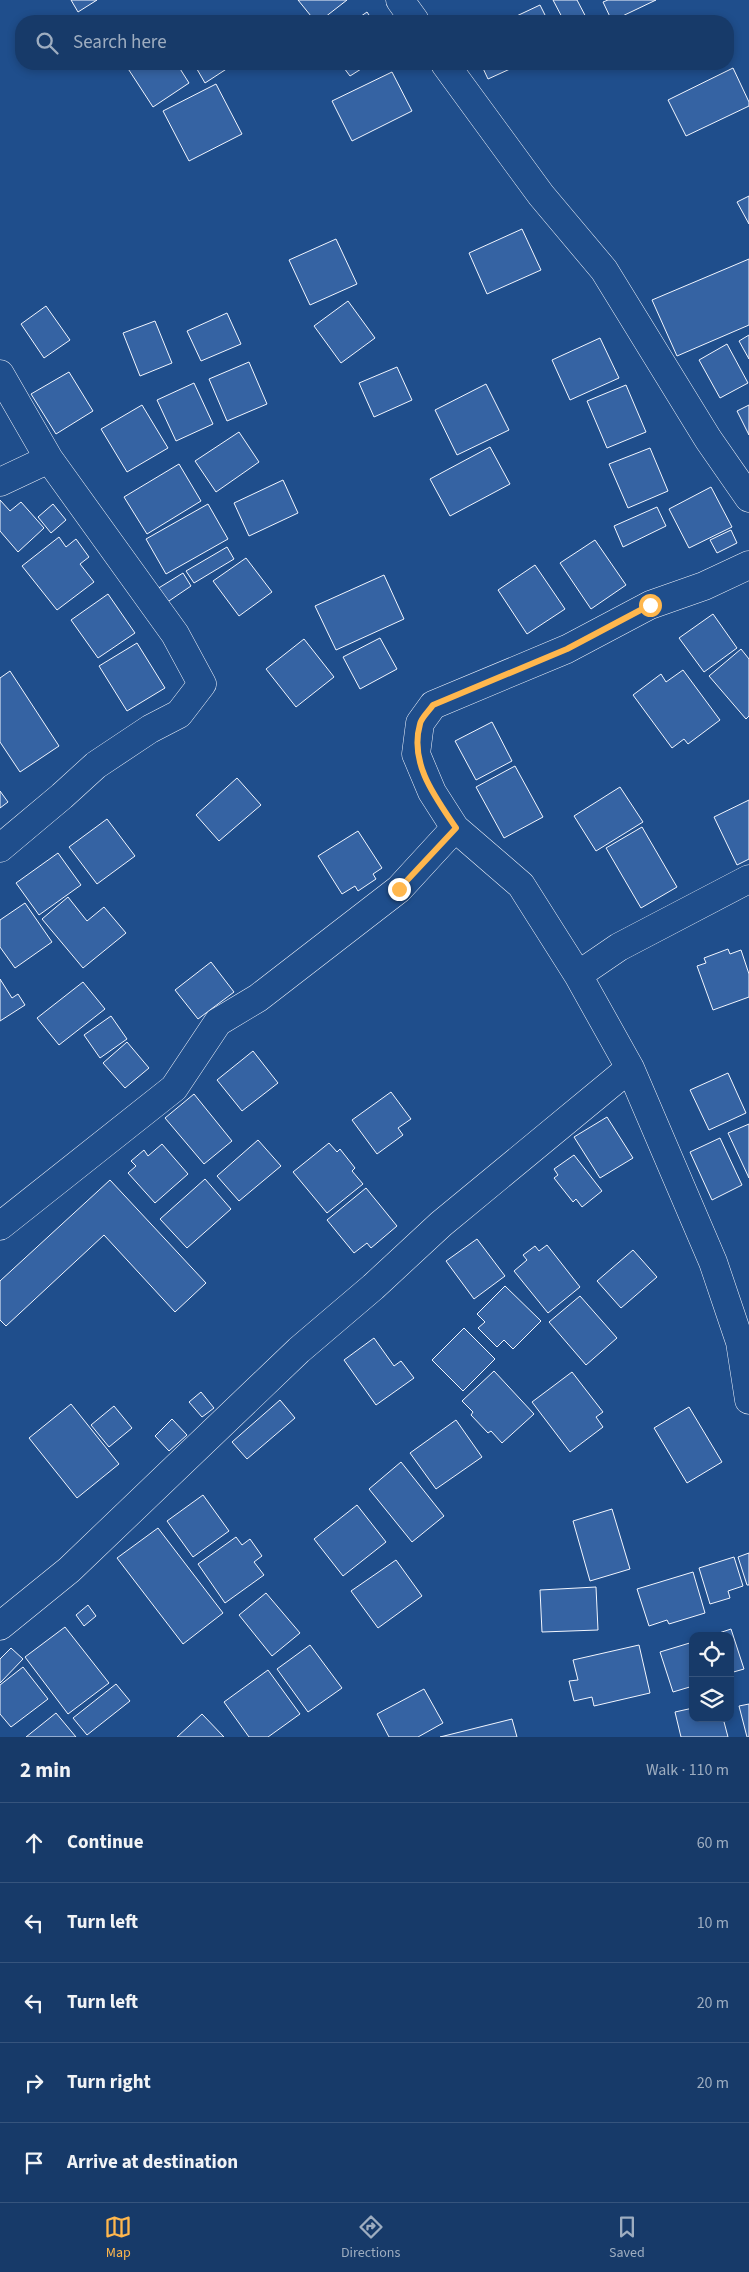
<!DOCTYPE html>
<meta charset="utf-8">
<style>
body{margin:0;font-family:"Source Sans 3",sans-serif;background:#244571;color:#f1f3f6}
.controls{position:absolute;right:15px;bottom:15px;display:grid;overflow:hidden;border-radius:10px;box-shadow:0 2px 8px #0003}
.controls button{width:45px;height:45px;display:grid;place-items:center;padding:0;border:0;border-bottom:1px solid #36547d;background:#173a69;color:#f1f3f6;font:25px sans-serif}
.stop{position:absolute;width:15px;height:15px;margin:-11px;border:4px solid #ffb74d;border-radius:50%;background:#fff}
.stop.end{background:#ffb74d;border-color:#fff;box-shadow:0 1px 5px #0008}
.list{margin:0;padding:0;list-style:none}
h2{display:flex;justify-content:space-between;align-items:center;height:65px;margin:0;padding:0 20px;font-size:21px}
h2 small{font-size:16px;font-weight:400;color:#9eadc0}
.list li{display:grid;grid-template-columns:32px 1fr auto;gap:15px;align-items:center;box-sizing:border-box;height:80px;padding:0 20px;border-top:1px solid #36547d}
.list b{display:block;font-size:19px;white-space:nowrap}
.list em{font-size:16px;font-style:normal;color:#9eadc0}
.icon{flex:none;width:28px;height:28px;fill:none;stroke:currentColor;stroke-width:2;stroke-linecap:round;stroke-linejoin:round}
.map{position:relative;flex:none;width:749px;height:1737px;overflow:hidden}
.search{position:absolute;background:#173a69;box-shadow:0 2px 8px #0003;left:15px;right:15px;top:15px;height:55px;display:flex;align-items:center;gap:12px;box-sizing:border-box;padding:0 18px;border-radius:20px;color:#9eadc0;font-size:19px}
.sheet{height:465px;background:#173a69}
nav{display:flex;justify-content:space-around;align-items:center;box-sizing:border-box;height:70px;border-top:1px solid #36547d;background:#173a69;font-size:14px;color:#9eadc0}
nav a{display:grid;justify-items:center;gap:2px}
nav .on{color:#ffb74d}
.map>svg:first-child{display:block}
</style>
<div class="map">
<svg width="749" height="1737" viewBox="0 0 749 1737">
<rect width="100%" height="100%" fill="#1f4e8c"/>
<path fill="#3563a3" stroke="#f2f6ff" d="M71,0H97L78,12Z
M298,0H347L320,21H315Z
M553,0H577L588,21H564Z
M608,0H656L612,21L603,2Z
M540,5L548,21H506Z
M367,12L373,21H354Z
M125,64H177L189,83L153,107Z
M194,64H229L227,65L228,68L205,83Z
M341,64H369L350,76Z
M481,64H521L488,79Z
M733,68L749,102V106L686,136L668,100Z
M392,72L412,111L352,141L332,101Z
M216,84L242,134L189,161L163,111Z
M749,196V224L737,202Z
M522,229L541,270L487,294L469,253Z
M336,239L357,284L310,305L289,260Z
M749,259V325L677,356L652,300Z
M348,301L375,338L341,363L314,326Z
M46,306L70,340L44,358L21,324Z
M227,313L241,344L201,361L187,331Z
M155,321L172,363L140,376L123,333Z
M749,335V359L739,341Z
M600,338L619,378L570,400L552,360Z
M727,344L748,383L720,398L699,360Z
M249,362L267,404L227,421L209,379Z
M397,367L412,400L374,417L359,383Z
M69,372L93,411L56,434L31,394Z
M194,383L213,424L176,441L157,400Z
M486,384L509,430L457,455L435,410Z
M626,385L646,432L607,448L587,401Z
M142,405L168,448L127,472L101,429Z
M749,405V435L737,411Z
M239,432L259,462L216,492L195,461Z
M490,447L510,484L450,516L430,479Z
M650,448L668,491L628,508L609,464Z
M179,464L201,501L147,534L124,497Z
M283,480L298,513L249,536L234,503Z
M711,487L732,527L689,548L669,509Z
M0,500L10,511L21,502L44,528L18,552L0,531Z
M53,504L66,520L51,533L38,517Z
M208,504L228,539L166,574L146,539Z
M657,507L666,526L623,547L614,526Z
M731,530L737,543L717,553L710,540Z
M59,537L66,547L76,539L89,557L80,564L94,582L57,610L22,566Z
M595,540L626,585L591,609L560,563Z
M227,547L234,559L194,583L186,571Z
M246,558L272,592L239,616L213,581Z
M535,565L565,609L527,634L498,590Z
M183,573L191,586L166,603L157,589Z
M384,575L404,619L336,650L315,606Z
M108,594L135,633L98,658L71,620Z
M713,614L737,648L704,672L679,638Z
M380,638L397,669L360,689L343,657Z
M304,639L334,677L296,707L266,669Z
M137,643L165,688L127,711L99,666Z
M741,649L749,659V716L746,719L709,676Z
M683,670L720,720L688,744L684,739L672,748L633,695L661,674L666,682Z
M10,671L59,746L20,772L0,742V678Z
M492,722L512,761L476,780L455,741Z
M515,766L543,817L504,838L476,787Z
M237,778L261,805L219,841L196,815Z
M620,787L643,822L596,851L574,816Z
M0,791L8,802L0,808Z
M749,800V859L737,865L714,817Z
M107,819L135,856L97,884L69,847Z
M642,827L677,887L641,908L606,848Z
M358,831L382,868L373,874L376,879L358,891L355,886L342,894L318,856Z
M58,853L81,885L39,915L16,883Z
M68,897L87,921L104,907L126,933L83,968L42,919Z
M25,903L52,942L15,968L0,947V920Z
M728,949L730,954L741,950L749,974V997L713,1010L697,966L706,963L704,958Z
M211,962L234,992L198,1019L175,990Z
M0,979L12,998L18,994L25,1005L0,1021Z
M83,982L105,1009L59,1045L37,1018Z
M111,1016L127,1039L100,1058L84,1035Z
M127,1042L149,1068L125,1088L103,1063Z
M253,1051L278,1083L242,1111L217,1080Z
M728,1073L746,1113L709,1130L690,1090Z
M391,1092L411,1119L398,1128L403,1135L377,1154L352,1120Z
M194,1094L232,1141L204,1164L165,1118Z
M607,1117L633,1158L600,1178L574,1137Z
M749,1124V1178L728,1133Z
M720,1138L742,1185L712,1200L690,1152Z
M258,1140L281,1166L239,1201L217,1176Z
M329,1143L337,1152L340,1149L355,1168L352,1171L363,1184L327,1213L293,1172Z
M162,1144L188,1174L155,1203L128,1173L136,1166L131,1161L144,1150L148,1156Z
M574,1155L602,1191L582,1207L576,1199L573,1202L554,1178L558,1175L554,1169Z
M205,1179L231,1209L187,1248L160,1219Z
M110,1180L206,1283L175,1312L104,1235L6,1326L0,1320V1281Z
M366,1188L397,1226L371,1248L367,1243L354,1253L327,1220Z
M477,1239L505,1276L474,1299L446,1261Z
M547,1245L580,1287L548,1313L514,1271L527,1260L523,1255L535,1246L539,1251Z
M633,1250L657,1277L621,1308L597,1281Z
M505,1286L541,1321L513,1349L504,1340L497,1347L478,1328L485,1322L477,1314Z
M580,1296L617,1338L586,1365L549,1322Z
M464,1328L495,1359L463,1391L432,1360Z
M374,1338L394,1366L401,1361L414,1378L376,1405L344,1360Z
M494,1371L534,1414L502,1443L491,1431L488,1433L471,1415L473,1412L462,1401Z
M572,1372L603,1412L596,1417L603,1427L570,1452L532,1402Z
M201,1392L214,1408L202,1417L189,1402Z
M280,1400L295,1418L247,1459L232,1442Z
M71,1404L119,1464L77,1498L29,1438Z
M114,1406L132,1428L109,1447L91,1425Z
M689,1407L722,1462L687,1483L654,1428Z
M172,1419L187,1435L169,1451L155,1436Z
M456,1420L482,1457L436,1489L410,1453Z
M401,1462L444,1516L412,1542L369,1489Z
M203,1495L229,1531L193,1557L167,1521Z
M357,1505L386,1542L343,1576L314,1539Z
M612,1509L630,1569L590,1581L573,1521Z
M158,1528L223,1613L183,1644L117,1558Z
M236,1537L242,1545L250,1539L262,1556L254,1562L264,1575L225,1603L198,1564Z
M749,1553V1585H747L738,1557Z
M734,1557L743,1586L728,1591L730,1598L710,1604L699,1568Z
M396,1560L422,1596L378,1628L351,1591Z
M693,1572L705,1613L669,1624L667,1620L649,1626L637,1589Z
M596,1587L598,1630L542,1632L540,1590Z
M266,1593L300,1633L272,1656L239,1615Z
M88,1605L96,1616L84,1626L76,1615Z
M65,1627L109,1683L68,1714L25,1657Z
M731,1629L744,1669L730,1673V1636H710Z
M693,1642V1686L673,1692L660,1652Z
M310,1645L342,1688L308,1712L277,1669Z
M639,1645L650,1693L594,1706L592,1697L574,1701L569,1681L578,1680L573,1660Z
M11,1648L23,1659L0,1683V1659Z
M23,1667L48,1699L11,1727L0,1714V1685Z
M268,1670L300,1714L268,1737H249L224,1702Z
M116,1684L130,1701L87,1735L73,1718Z
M424,1689L443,1723L418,1737H389L377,1714Z
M749,1704V1737H747L739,1706Z
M693,1708V1718H723L728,1737H681L675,1712Z
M56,1713L76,1737H26Z
M202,1714L224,1737H177Z
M512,1719L517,1737H440Z"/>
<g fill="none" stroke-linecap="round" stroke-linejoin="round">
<defs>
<path id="minor" d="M400,0L415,21
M445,64L541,195L604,270L708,439L749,498
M0,374L49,459L175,634L202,684L179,714L150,729L96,765L62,796L0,848
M0,482L49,459
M749,565L704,586L650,605L567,649L433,705L420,723L416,754L432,792L455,828L521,885L578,975L630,1068L713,1262L740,1342L749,1400
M578,975L619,947L749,879
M0,1226L174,1088L218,1022L258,998L399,889L455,828
M0,1626L69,1570L299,1350L373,1287L441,1224L630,1068"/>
</defs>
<use href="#minor" stroke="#f2f6ff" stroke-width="29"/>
<use href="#minor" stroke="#1f4e8c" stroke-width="28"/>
</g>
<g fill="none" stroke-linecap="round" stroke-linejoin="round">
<path stroke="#ffb74d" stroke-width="6" d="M399,889L456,828C435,797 409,763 420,724C421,718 429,711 433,705L567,649L650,605"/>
</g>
</svg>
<div class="controls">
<button><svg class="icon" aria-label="locate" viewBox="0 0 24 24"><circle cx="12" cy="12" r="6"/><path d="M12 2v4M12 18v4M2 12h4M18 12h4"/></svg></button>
<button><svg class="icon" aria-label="layers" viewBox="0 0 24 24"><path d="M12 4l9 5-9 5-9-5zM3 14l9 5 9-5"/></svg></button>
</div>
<div class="stop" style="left:650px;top:605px"></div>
<div class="stop end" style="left:399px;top:889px"></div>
<div class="search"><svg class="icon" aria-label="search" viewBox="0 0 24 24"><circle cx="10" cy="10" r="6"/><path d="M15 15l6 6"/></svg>Search here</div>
</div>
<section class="sheet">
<h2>2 min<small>Walk · 110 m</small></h2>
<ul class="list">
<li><svg class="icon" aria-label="ahead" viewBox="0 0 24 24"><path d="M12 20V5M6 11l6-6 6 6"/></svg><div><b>Continue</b></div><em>60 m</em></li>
<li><svg class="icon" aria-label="left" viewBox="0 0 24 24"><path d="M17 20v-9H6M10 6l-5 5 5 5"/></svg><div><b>Turn left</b></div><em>10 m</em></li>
<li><svg class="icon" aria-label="left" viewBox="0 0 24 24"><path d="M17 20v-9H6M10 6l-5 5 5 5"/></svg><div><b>Turn left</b></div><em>20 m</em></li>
<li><svg class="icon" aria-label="right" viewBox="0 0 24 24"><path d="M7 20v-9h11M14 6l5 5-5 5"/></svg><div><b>Turn right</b></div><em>20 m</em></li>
<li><svg class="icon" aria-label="arrive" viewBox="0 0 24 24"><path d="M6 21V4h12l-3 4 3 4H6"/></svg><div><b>Arrive at destination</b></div></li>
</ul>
</section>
<nav>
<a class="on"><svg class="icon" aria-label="map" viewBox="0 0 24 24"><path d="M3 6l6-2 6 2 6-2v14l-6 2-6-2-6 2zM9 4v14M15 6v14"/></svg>Map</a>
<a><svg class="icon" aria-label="directions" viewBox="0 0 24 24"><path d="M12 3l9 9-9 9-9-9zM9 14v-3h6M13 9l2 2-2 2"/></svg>Directions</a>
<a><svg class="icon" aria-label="saved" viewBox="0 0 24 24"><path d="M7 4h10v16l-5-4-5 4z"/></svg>Saved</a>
</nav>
